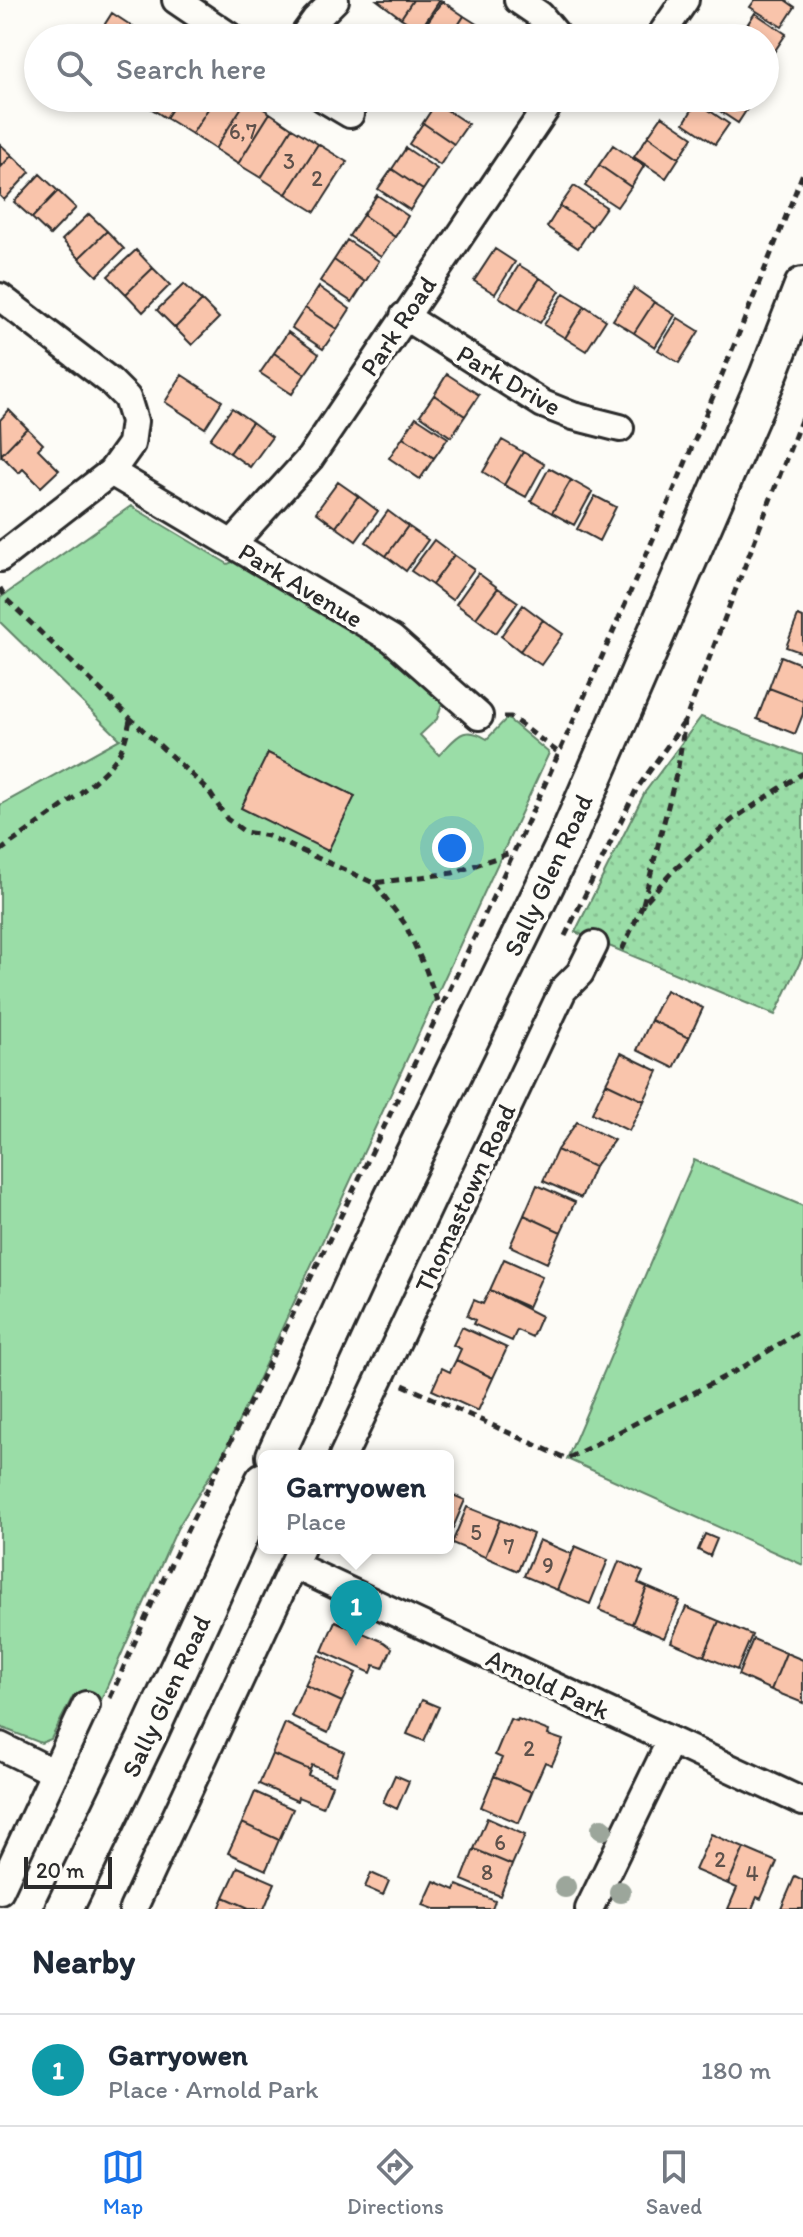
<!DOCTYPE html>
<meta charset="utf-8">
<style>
body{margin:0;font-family:Itim,sans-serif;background:#f2f2f3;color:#1f2937}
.scale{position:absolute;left:24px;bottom:20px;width:88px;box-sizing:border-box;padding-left:8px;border:4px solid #2b2b2b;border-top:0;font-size:22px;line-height:28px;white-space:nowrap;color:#2b2b2b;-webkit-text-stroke:6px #fdfcf7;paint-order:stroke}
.you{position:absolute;left:452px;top:848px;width:28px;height:28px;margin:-20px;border:6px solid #fff;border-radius:50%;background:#1a73e8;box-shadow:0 0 0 12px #1a73e833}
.badge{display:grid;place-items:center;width:52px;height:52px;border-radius:50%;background:#1a73e8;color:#fff;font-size:26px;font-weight:700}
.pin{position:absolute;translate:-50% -66px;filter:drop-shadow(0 2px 4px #0008)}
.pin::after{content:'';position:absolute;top:42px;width:28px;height:24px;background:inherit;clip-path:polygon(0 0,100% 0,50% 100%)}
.popup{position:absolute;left:258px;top:1450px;width:196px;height:104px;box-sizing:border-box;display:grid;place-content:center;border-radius:12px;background:#fff;filter:drop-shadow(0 2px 6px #0005);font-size:26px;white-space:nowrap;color:#747a83}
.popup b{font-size:30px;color:#1f2937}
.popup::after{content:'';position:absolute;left:50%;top:100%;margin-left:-16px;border:16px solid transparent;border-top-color:#fff}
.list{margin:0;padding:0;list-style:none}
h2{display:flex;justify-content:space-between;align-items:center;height:104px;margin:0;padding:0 32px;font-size:34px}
h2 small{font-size:26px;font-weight:400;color:#747a83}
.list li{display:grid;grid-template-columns:52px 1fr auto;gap:24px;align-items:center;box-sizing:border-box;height:112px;padding:0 32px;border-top:2px solid #e0e1e3}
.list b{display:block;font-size:30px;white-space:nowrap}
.list p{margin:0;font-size:26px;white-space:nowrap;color:#747a83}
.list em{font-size:26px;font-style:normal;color:#747a83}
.icon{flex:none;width:44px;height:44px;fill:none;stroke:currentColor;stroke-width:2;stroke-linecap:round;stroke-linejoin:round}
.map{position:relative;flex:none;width:803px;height:1909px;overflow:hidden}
.search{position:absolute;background:#fff;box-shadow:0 4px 12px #0003;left:24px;right:24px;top:24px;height:88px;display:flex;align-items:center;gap:20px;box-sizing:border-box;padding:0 28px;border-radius:44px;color:#747a83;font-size:30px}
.sheet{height:216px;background:#fff}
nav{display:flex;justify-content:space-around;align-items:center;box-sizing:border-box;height:112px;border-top:2px solid #e0e1e3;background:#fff;font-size:22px;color:#747a83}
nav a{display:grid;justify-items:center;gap:4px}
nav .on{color:#1a73e8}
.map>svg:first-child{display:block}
</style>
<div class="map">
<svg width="803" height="1909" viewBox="0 0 803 1909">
<defs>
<pattern id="grass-dots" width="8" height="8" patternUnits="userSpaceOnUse" patternTransform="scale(2)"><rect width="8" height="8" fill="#9adda7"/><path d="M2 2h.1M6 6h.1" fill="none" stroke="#85be90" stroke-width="1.8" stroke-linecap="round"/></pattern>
</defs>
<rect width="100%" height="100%" fill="#fdfcf7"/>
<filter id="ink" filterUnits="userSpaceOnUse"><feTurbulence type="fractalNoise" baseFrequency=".0125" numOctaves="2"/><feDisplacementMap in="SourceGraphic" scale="16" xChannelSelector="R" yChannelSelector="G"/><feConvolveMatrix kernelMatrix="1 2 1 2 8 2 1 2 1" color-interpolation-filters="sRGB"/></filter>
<g filter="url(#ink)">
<path fill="url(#grass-dots)" stroke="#628469" stroke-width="2" d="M701,717L803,755V956L775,1015L575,932L645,792Z"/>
<path fill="#9adda7" stroke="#628469" stroke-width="2" d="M131,506L228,564L237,560C294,593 410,647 442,703L437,719L420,735L439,755C456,739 462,723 487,739L507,718L549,753L225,1451L177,1529L98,1707L73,1696L51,1739L41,1743L0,1727V805L120,739L0,622V598Z
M694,1160L803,1206V1565L567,1459Z"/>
<path fill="#f9c4ab" stroke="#2b2b2b" stroke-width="2" d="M377,0H413L401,18Z
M413,0H440L420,30L401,18Z
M755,0H785L795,7L782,27L750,7Z
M442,1L464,16L450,38H431L421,32Z
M112,13L141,32L137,38H96Z
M755,13L786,34L772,55L765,50V38H748L741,34Z
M464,16L486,30L481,38H450Z
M336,30L348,38H331Z
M765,50L772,55L765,66Z
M139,98H179L166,118L138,100Z
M179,98H215L192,134L166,118Z
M215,98L247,99L215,149L192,134Z
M708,98H744L751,103L738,123L706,102Z
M247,99L270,113L238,164L215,149Z
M697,102L729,124L715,144L684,123Z
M436,103L468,124L454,144L423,123Z
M270,113L292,128L261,178L238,164Z
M662,116L693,137L679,158L648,136Z
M423,123L454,144L440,165L409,144Z
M292,128L318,144L286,194L261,178Z
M648,136L679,158L666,178L634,157Z
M0,144L12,155L0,168Z
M318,144L347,162L315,212L286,194Z
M613,145L644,166L631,187L599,165Z
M406,148L437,169L423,190L392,169Z
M12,155L30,172L4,200L0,196V168Z
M599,165L631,187L617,207L585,186Z
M392,169L423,190L410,210L378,189Z
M40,174L58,191L32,218L14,202Z
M574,186L606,207L592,227L560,206Z
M58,191L76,208L50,235L32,218Z
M377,195L408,216L395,237L363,215Z
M560,206L592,227L578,248L547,227Z
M89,214L107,231L79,258L62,240Z
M363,215L395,237L381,257L349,236Z
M107,231L124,249L97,276L79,258Z
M347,240L379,261L365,282L334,260Z
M495,249L515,262L495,294L474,281Z
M136,250L153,268L126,294L108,276Z
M334,260L365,282L352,302L320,281Z
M519,265L540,278L519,310L499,297Z
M153,268L170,285L143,312L126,294Z
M540,278L560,291L540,323L519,310Z
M184,284L202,301L175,328L157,310Z
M319,287L350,309L337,329L305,308Z
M634,288L654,302L634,333L613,320Z
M564,293L585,306L565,338L544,325Z
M202,301L219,318L192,345L175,328Z
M654,302L675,315L655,347L634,333Z
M585,306L606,320L586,351L565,338Z
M305,308L337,329L323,349L292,328Z
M678,318L699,331L679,363L658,350Z
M288,332L319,354L305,374L274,353Z
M274,353L305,374L292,394L260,373Z
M447,374L479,395L465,416L434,395Z
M182,375L222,401L205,428L165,402Z
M434,395L465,416L451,437L420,415Z
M232,408L252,422L230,453L210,439Z
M9,410L27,428L1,455L0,420Z
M416,417L448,438L434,458L403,437Z
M252,422L272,437L250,467L230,453Z
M27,428L43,444L38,449L59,470L41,487L23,469L19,473L1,455Z
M403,437L434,458L420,479L389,458Z
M502,440L523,452L504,485L483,472Z
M523,452L544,464L526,497L504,485Z
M549,468L571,480L552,513L531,501Z
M571,480L592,492L574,525L552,513Z
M338,482L358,496L336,527L316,512Z
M358,496L378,511L356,541L336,527Z
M595,496L616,507L599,541L577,529Z
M388,511L408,526L386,556L366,542Z
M408,526L428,540L406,571L386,556Z
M434,540L454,555L432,585L411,571Z
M454,555L474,569L452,600L432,585Z
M478,573L498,588L476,618L456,604Z
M498,588L518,602L496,633L476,618Z
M523,605L543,620L520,651L501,636Z
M798,616L803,618V653L786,647Z
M543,620L563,634L541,665L520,651Z
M781,656L803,665V701L769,688Z
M769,688L803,701V714L795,734L757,719Z
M268,753L355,796L328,851L241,808Z
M666,990L703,1008L689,1038L651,1020Z
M651,1020L689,1038L674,1068L637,1050Z
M621,1053L658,1071L644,1101L606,1083Z
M606,1083L644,1101L629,1131L592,1113Z
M577,1122L614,1140L594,1167L557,1150Z
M557,1150L594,1167L581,1198L543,1181Z
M537,1185L575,1202L561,1232L524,1215Z
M524,1215L561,1232L547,1263L510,1246Z
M504,1259L542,1276L528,1307L490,1290Z
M490,1290L541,1316L532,1337L517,1330L512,1341L473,1324L475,1320L467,1316L474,1300L483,1304Z
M462,1327L507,1348L493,1378L456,1360L461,1349L453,1345Z
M456,1360L493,1378L478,1411L432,1390L442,1368L450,1372Z
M448,1493L465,1500L449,1537H448Z
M467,1507L500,1520L485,1557L452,1543Z
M500,1520L533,1534L518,1571L485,1557Z
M705,1534L717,1539L710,1556L698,1550Z
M539,1540L572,1554L557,1590L524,1576Z
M575,1546L608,1560L590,1604L557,1590Z
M619,1561L643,1572L638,1583L647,1587L632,1624L599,1610Z
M647,1587L680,1601L664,1638L632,1624Z
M686,1607L719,1621L704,1656L671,1642Z
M335,1621L384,1642L392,1648L383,1668L374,1665L371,1673L322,1651Z
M719,1621L752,1635L737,1670L704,1656Z
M753,1639L786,1653L771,1690L738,1675Z
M786,1653L803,1660V1703L771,1690Z
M319,1655L356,1673L342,1702L305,1685Z
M305,1685L342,1702L328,1733L291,1716Z
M422,1700L439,1707L424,1741L407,1734Z
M510,1719L517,1721L518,1719L549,1731L548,1735L563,1740L552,1765L545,1762L532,1792L494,1776L502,1758L495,1755Z
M285,1723L344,1752L335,1775L312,1765L310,1770L272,1754Z
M272,1754L310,1770L308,1775L332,1785L323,1807L298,1797L297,1801L259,1784Z
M395,1775L409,1781L397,1809L383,1802Z
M494,1776L532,1792L519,1823L481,1807Z
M255,1792L293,1809L279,1840L242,1823Z
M487,1818L525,1835L512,1865L474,1849Z
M242,1823L279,1840L266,1870L228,1853Z
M711,1834L744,1848L728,1884L695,1870Z
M744,1848L777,1862L761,1899L757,1897L752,1909H728L737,1888L728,1884Z
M474,1849L512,1865L500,1896L462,1880Z
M238,1867L275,1883L264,1909H251L224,1897Z
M371,1873L389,1881L383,1895L365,1887Z
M795,1876L803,1880V1909H781Z
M434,1881L455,1890L457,1885L495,1901L492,1909H434L423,1905Z
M224,1897L251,1909H219Z"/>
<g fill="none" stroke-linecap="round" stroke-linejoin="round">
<defs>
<path id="minor" d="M176,0L232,38
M518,0L540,15L559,38
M302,38L315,20L335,0
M659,38L685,0
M323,98L350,114
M0,297L110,381L127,398L134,421L131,444L111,472L0,558
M404,316L543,404L573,416L620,428
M111,472L392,639L479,716
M232,544L310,458L553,98
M343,1456L563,990L580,973L594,945
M293,1565L803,1802
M0,1746L55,1773
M0,1890L86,1705
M133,1909L301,1548
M589,1909L670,1742"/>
<path id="secondary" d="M275,1456L391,1202L564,846L768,376L803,286
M64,1909L150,1731L264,1481"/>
</defs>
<use href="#minor" stroke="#2b2b2b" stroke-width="32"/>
<use href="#secondary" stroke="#2b2b2b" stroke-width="42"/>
<path stroke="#2b2b2b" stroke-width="5" stroke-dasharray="8 6" stroke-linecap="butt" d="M0,588L7,600L131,719L208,790L227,819L245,832L268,836L374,883L453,873L513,852
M504,717H511L559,753
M0,851C35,825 87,793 114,761C124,749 127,734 130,720
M375,884L405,924L426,970L440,1009
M643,904L678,767L685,721L803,415
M565,936L636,790L685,721
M622,950L643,904L674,870L732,820L803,773
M403,1385L567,1459L743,1367L803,1329
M110,1698L153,1601C289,1320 430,1040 558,755C645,563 726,369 803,173"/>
<use href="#minor" stroke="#fdfcf7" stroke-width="26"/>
<use href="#secondary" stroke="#fdfcf7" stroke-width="36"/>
</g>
<g fill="#9ca69b">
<circle cx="602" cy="1829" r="11"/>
<circle cx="565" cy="1887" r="11"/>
<circle cx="620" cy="1892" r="11"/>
</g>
</g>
<g text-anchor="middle" stroke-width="8" stroke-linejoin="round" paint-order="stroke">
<g font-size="22" fill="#5e514b">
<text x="243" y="139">6,7</text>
<text x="289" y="169">3</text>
<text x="317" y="186">2</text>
<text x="476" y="1540">5</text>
<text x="509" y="1554">7</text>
<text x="548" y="1573">9</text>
<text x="529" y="1756">2</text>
<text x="500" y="1850">6</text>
<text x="720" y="1867">2</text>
<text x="487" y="1880">8</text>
<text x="752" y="1881">4</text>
</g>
<g font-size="26" fill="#2b2b2b" stroke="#fdfcf7">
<text transform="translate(398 326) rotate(-56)" y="9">Park Road</text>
<text transform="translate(509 380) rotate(30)" y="9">Park Drive</text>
<text transform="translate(301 585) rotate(31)" y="9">Park Avenue</text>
<text transform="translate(548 875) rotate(-65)" y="9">Sally Glen Road</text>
<text transform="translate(465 1198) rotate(-65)" y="9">Thomastown Road</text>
<text transform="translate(548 1684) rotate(25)" y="9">Arnold Park</text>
<text transform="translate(166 1696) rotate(-65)" y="9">Sally Glen Road</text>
</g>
</g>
</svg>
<div class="scale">20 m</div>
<div class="you"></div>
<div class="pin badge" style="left:356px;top:1646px;background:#0f9aa8">1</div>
<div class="popup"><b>Garryowen</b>Place</div>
<div class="search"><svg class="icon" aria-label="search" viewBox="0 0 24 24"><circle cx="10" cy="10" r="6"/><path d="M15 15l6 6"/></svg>Search here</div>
</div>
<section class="sheet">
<h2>Nearby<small></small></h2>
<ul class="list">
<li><span class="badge" style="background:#0f9aa8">1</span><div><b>Garryowen</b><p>Place · Arnold Park</p></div><em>180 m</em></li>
</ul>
</section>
<nav>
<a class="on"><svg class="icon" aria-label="map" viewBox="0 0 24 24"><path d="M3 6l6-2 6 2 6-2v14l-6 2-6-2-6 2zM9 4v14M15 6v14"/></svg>Map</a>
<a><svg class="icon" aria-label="directions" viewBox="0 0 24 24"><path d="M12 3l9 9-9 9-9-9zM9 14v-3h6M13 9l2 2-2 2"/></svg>Directions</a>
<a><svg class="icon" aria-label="saved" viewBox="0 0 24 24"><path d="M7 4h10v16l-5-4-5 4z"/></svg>Saved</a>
</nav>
